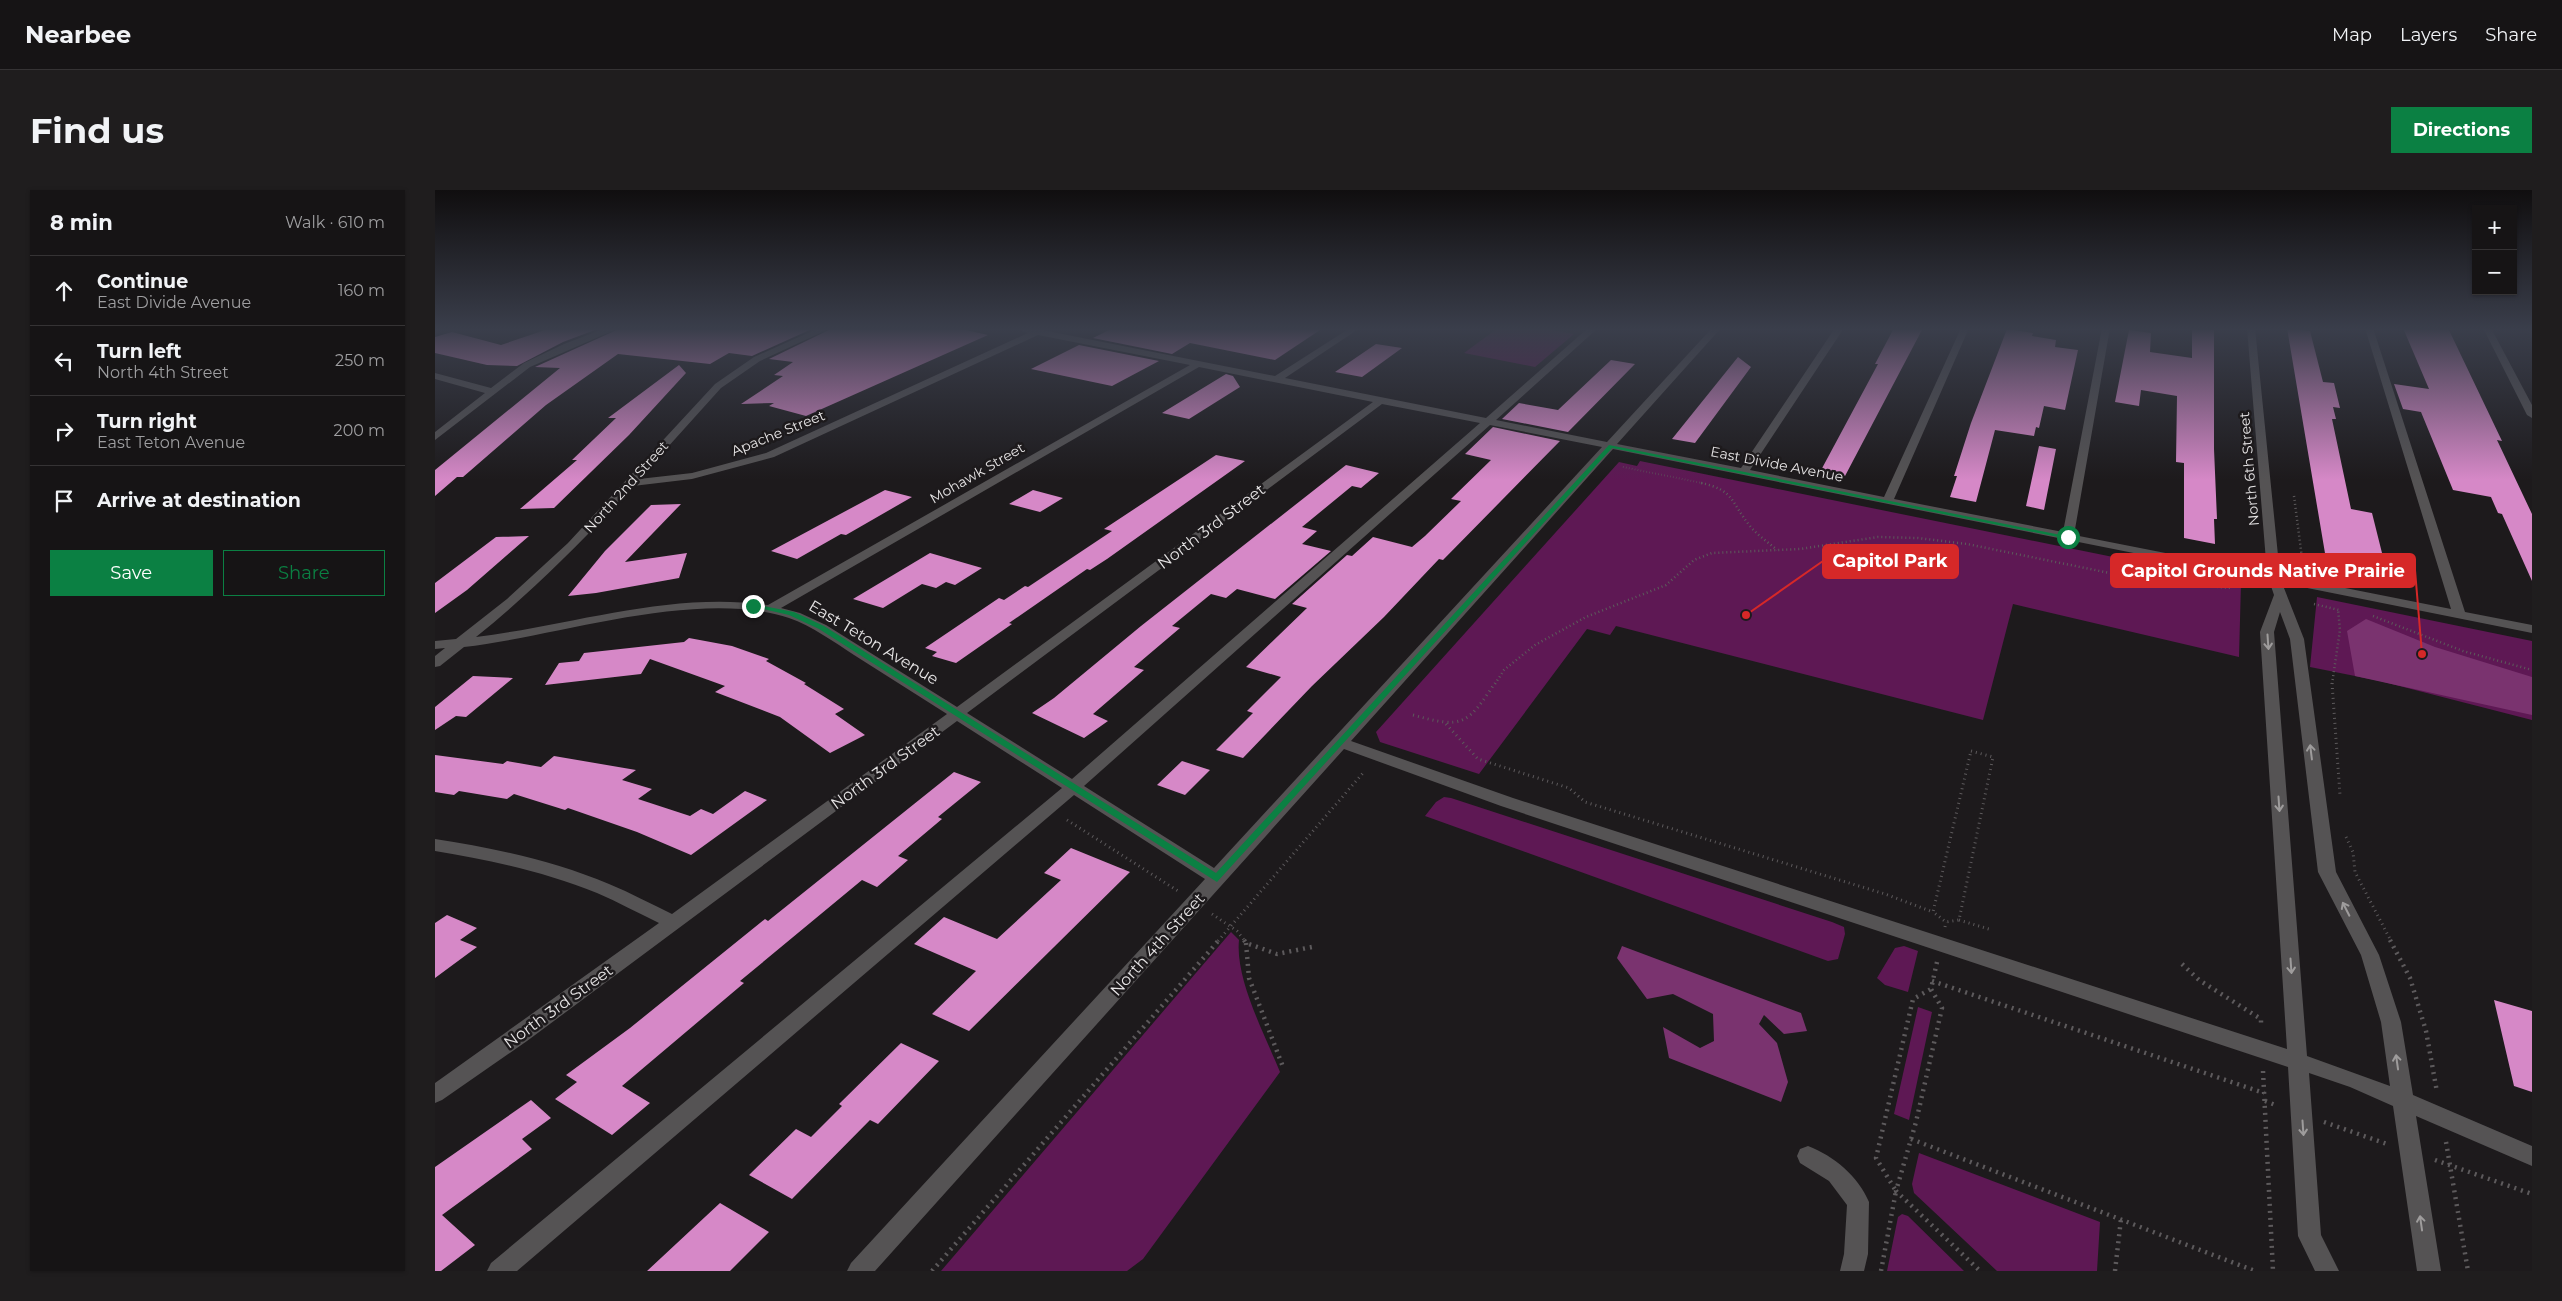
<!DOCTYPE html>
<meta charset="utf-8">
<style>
body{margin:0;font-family:Montserrat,sans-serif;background:#1f1d1e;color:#f1f3f6}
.controls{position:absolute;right:15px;top:15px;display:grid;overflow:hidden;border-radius:0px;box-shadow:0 1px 4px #0004}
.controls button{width:45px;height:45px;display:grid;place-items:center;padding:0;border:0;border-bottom:1px solid #353334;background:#161415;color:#f1f3f6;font:25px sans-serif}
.stop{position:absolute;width:15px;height:15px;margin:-11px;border:4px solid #0b8043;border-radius:50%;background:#fff}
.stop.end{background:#0b8043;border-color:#fff;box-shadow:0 1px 5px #0008}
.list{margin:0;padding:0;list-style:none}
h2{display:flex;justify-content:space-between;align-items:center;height:65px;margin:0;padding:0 20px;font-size:21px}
h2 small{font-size:16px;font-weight:400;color:#9e9ea0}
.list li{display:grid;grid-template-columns:32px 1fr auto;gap:15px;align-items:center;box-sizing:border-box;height:70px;padding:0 20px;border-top:1px solid #353334}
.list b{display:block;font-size:19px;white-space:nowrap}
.list p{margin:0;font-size:16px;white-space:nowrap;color:#9e9ea0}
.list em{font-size:16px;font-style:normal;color:#9e9ea0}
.actions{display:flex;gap:10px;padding:15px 20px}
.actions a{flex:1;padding:11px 0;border:1px solid #0b8043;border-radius:0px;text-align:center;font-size:18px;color:#0b8043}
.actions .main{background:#0b8043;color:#fff}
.icon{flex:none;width:28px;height:28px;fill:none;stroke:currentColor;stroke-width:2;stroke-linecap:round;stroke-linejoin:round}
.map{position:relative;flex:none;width:2097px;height:1081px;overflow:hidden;border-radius:0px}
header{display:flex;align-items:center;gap:30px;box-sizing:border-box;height:70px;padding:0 25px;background:#161415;border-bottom:1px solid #353334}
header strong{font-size:24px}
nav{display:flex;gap:28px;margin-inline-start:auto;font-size:18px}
.intro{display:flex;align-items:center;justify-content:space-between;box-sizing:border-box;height:120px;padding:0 30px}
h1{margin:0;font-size:35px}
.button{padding:12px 22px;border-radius:0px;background:#0b8043;color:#fff;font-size:18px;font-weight:700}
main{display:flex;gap:30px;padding:0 30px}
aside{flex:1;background:#161415;border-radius:0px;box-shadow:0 1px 4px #0004}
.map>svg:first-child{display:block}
</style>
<header>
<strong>Nearbee</strong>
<nav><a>Map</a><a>Layers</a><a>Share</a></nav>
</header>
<div class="intro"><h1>Find us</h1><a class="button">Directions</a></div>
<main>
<aside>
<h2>8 min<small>Walk · 610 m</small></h2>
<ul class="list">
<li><svg class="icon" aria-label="ahead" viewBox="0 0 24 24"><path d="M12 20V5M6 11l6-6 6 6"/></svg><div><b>Continue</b><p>East Divide Avenue</p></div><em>160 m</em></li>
<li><svg class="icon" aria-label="left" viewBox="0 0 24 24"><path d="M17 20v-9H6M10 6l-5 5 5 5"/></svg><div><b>Turn left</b><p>North 4th Street</p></div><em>250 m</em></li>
<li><svg class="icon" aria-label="right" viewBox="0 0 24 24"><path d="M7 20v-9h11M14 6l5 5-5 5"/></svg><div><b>Turn right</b><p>East Teton Avenue</p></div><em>200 m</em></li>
<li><svg class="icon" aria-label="arrive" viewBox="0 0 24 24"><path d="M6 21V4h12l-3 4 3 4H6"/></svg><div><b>Arrive at destination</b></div></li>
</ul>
<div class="actions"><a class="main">Save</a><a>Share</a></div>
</aside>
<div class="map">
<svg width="2097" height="1081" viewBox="0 0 2097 1081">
<rect width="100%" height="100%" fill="#1d1a1c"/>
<path fill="#5e1854" d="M1063,138H1106L1139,144L1100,177L1029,163Z
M1205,271L1806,393L1804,467L1578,414L1548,530L1181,436L1175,445L1152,439L1044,584L945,552L941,542L1184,272L1202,276Z
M1882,407L2097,451V530L1945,491L1875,477Z
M1009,607L1016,608L1397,732L1409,737L1410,744L1403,769L1393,771L990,626L1001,612Z
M796,742L804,750C800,789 830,845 845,882L708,1069L692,1081H506Z
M1469,756L1483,761L1473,802L1450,795L1442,788L1460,758Z
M1483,817L1497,822L1474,930L1459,924Z
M1484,963L1665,1032L1662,1081H1562L1479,1003L1477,994Z
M1467,1024L1473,1026L1529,1081H1452L1463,1027Z"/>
<path fill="#7a336f" d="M1931,429L2000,457L2097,487V525L1920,486L1912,441Z
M1187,756L1366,823L1372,841L1349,844L1329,825L1324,834L1342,853L1353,892L1346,912L1234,868L1228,837L1265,858L1279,851L1278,824L1238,804L1212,809L1182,768Z"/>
<path fill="#d688c7" d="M116,138H165L128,152L82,176L52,175L0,163V147L17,142L66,155Z
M186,138H379L317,166L294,163L275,174L183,164L111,215L28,287H22L0,306V280L125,178L100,177Z
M398,138H522L553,145L371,226L334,216L339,213L306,214L348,186L339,185L358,172L334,169Z
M678,138H888L840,170L755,153L737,164L658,148Z
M1459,138H1488L1410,286L1385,282L1443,174H1440Z
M1757,138H1779V259L1782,329H1779L1780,354L1749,348V273L1741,272L1742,206L1706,200L1704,216L1680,212L1694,140L1716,143L1715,162L1757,168Z
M1852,138L1875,141L1888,192L1899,193L1905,218L1898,217L1901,229H1897L1916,319L1937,323L1953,387L1892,375Z
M1968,138H2013L2067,251L2062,250L2097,324V391L2067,324L2063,323L2056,307L2018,300L1986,222L1968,219L1959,194L1994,199Z
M1572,139L1598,143L1597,146L1621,150L1620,157L1643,160L1630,220L1609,216L1604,238L1601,237L1599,246L1560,240L1541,312L1515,307L1522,286H1519L1536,233Z
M941,154L967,158L927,187L900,182Z
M644,155L724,171L677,196L596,179Z
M1303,167L1316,177L1260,253L1237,249Z
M1176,170L1200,174L1133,242L1067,229L1084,213L1123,220Z
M244,175L251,183L194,245L119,318L85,319L142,270H137L181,228H173Z
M791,184L798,186L805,197L754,229L727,223Z
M1058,237L1125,251L1008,370L1004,369L949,427L877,496L808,568L781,560L818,523L812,521L846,487L811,477L872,418L857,414L912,365L917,366L938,347L977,357L990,346L1026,311L1016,309L1056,270L1030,264Z
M1604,256L1621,259L1609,320L1591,316Z
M781,265L810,271L672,369L655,380L652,379L574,433L577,434L521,473L497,466L502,462L490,458L564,408L569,410L590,396L593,397L677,341L669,339Z
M911,275L944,283L926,298L917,296L867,337L882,341L867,354L896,361L840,409L802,399L791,408L776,404L737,436L745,438L699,477L709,480L658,524L673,531L649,548L597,523L619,508L706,436Z
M450,300L477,307L411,345L406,344L362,369L336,361Z
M598,300L628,308L605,322L574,314Z
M246,314L190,372L252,363L244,388L161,403L133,406L170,361L216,315Z
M94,346L32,400L0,423V393L61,347Z
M495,363L547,378L520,395L511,392L501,398L487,394L448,418L418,409Z
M254,448L297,456L334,469L331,471L371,493L369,494L409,519L400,524L430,545L395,563L345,527L280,502L290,496L215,469L206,484L110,495L124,473L144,471L149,463L249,452Z
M38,486L78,488L31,527L21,526L0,540V517Z
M0,565L68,574L72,571L106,577L119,566L201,580L187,590L217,599L203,609L255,626L266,619L278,624L310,601L332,610L256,665L202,642L133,618L130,620L79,604L72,609L24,601L19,605L0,602Z
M747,571L775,580L750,605L722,595Z
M519,582L546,592L503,627L507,629L463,666L473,670L442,697L427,690L305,791L309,793L187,896L215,913L177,945L120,909L142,892L131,885L195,838L330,729L333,731Z
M636,658L695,682L534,841L497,824L541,781L479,754L509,727L562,749L626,690L609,683Z
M12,725L42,738L25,750L42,757L0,788V733Z
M2059,810L2097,821V902L2079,896Z
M466,853L504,871L443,934L435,930L357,1009L314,985L361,939L376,947L407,916L404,914Z
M96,910L116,928L87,949L97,959L7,1025L40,1055L6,1081H0V977Z
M285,1013L334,1042L295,1081H212Z"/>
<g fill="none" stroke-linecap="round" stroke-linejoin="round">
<path stroke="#5d5a5c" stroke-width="2" stroke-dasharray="0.5 2.5" stroke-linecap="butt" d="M1188,277L1272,294"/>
<path stroke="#5d5a5c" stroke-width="2.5" stroke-dasharray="1 3" stroke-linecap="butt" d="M1266,293C1300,300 1296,313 1315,336C1322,345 1333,352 1342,360
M1859,306L1868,376
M1879,414L1904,420
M1938,426L2028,461L2097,480
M1060,494L1069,480L1100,455L1151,427L1231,395L1259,370L1277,363L1365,359L1443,347L1483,348L1532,354L1719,392L1797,398
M1897,494L1905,440L1903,419"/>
<path stroke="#5d5a5c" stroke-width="3" stroke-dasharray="1 4" stroke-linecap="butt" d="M1897,493L1905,605
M978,525C1028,539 1032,535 1060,493
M1011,534L1043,569L1134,598L1150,612L1450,704L1498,722
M1536,561L1558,567L1524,730L1511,732L1498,722Z
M632,630L743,701
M1911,647L1918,662L1920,682L1956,751
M777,724L802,741L810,751
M1524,730L1557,740
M1510,737L1511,732
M783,751L928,583"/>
<path stroke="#5d5a5c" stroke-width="4.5" stroke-dasharray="2 5" stroke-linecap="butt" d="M809,750L811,753L842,764L877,757
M1955,750L1975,788L1991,841L2002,902
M811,753L814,788L848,877
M1502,772L1496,799L1507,818L1481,932L1461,1001L1545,1081
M1747,774L1764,790L1826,829V837
M1497,791L1829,903
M1828,881L1838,1081
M1830,911L1843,916
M1889,932L1952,954
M1476,949L1820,1081
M2011,952L2033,1081
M2000,970L2097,1004
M497,1081L784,750
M1446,1081L1461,1001L1441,968L1478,809L1496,799
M1680,1081L1686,1029"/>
<path fill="#555354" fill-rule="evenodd" d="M171,138H184L95,177L0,250V242L50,203L0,189V183L56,198L89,173L129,154Z
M384,138H396L325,171L286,198L204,289L257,283L331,263L593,143L578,138H597L840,186L915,138H925L850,188L1051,228L1153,138H1163L1061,230L1172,252L1277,138H1286L1182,254L1306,278L1400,138H1409L1315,280L1449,307L1526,138H1534L1459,309L1628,342L1667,138H1675L1639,345L1832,383L1812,138H1820L1845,385L2016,419L1930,138H1938L2030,422L2097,435V443L1847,393L1869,449L1901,682L1944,765L1966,832L1978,905L2097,956V976L1981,926L2006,1081H1982L1958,916L1915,897L1874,883L1886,1045L1904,1081H1880L1863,1046L1853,877L1066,616L909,559L440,1081H412L416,1073L770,689L639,605L82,1081H52L56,1073L627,598L522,531L92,851L7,910L0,913V893L224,733C203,723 183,712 162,703C110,682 55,670 0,661V649C59,658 119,671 174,694C196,703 216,714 237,724L512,524C481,504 450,485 419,465C399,452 377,436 354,428C262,398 125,446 29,457L5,476L0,477V466L10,458L0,459V451L21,449L72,409L133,353L280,194L319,167ZM603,145L755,175L333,415C235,401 138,435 41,447C98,401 148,351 198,296L257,289L339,267ZM764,177L938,212L522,517L391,435L365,423L346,418ZM947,214L1045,233L637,589L532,523ZM1055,235L1167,257L779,678L649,596ZM1178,259L1834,390L1839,405L1825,442L1852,859L1078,608L916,551ZM1845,422L1855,449L1883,682L1926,765L1946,832L1955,896L1872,866L1839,442Z
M2048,138H2056L2097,215V228L2092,225Z
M1373,956C1399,966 1423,986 1434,1012L1433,1064L1429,1081H1405L1409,1064L1412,1015L1394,991L1365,973L1362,966L1365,959Z"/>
</g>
<defs><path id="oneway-shaft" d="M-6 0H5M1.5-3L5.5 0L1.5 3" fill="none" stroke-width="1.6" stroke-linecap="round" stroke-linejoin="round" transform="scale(1.25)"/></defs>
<g stroke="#9e9c9c">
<use href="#oneway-shaft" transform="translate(1833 452) rotate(86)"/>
<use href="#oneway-shaft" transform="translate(1876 562) rotate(-97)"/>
<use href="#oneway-shaft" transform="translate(1844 614) rotate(86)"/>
<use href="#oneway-shaft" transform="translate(1911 719) rotate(-117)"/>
<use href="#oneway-shaft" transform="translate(1856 776) rotate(86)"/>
<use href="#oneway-shaft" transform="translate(1962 872) rotate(-98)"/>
<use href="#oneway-shaft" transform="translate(1868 938) rotate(86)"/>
<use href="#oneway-shaft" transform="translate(1986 1033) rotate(-98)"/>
</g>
<linearGradient id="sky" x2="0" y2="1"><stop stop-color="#100e0f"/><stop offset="0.48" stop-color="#3a3e4b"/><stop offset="1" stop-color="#3a3e4b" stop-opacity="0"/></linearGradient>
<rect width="2097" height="290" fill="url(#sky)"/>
<path fill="#0b8043" d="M1174,255L1636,347L1633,349L1177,258L782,692L384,439L354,425L315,416L318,414L359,422L389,436L781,683Z"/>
<g text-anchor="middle" stroke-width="5" stroke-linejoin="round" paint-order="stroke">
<g font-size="14" fill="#e6e4e5" stroke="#1d1a1c">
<text transform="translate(343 243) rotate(-22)" y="5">Apache Street</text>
<text transform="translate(1342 274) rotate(11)" y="5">East Divide Avenue</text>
<text transform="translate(1814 279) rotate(-95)" y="5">North 6th Street</text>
<text transform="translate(542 283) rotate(-30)" y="5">Mohawk Street</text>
<text transform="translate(191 297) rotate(-48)" y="5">North 2nd Street</text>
</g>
<g font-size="16" fill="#e6e4e5" stroke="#1d1a1c">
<text transform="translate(776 336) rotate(-37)" y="6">North 3rd Street</text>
<text transform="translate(439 452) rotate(31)" y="6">East Teton Avenue</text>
<text transform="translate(450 577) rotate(-36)" y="6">North 3rd Street</text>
<text transform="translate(722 754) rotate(-48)" y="6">North 4th Street</text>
<text transform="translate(123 816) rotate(-36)" y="6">North 3rd Street</text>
</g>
</g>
<path fill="none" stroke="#d62828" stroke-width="2" d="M1311 425L1388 371M1987 464L1980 380"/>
<g fill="#d62828" stroke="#1d1a1c" stroke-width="2">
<circle cx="1311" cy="425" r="5"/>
<circle cx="1987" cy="464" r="5"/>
</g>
<g fill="#d62828" stroke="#d62828" stroke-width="2">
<rect x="1388" y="355" width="135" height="33" rx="5"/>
<rect x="1676" y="364" width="304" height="33" rx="5"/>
</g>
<g font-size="18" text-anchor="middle" font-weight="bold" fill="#fff">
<text x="1455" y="377">Capitol Park</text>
<text x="1828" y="387">Capitol Grounds Native Prairie</text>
</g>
</svg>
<div class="controls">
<button>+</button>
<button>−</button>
</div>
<div class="stop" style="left:1633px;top:347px"></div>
<div class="stop end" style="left:318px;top:416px"></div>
</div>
</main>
